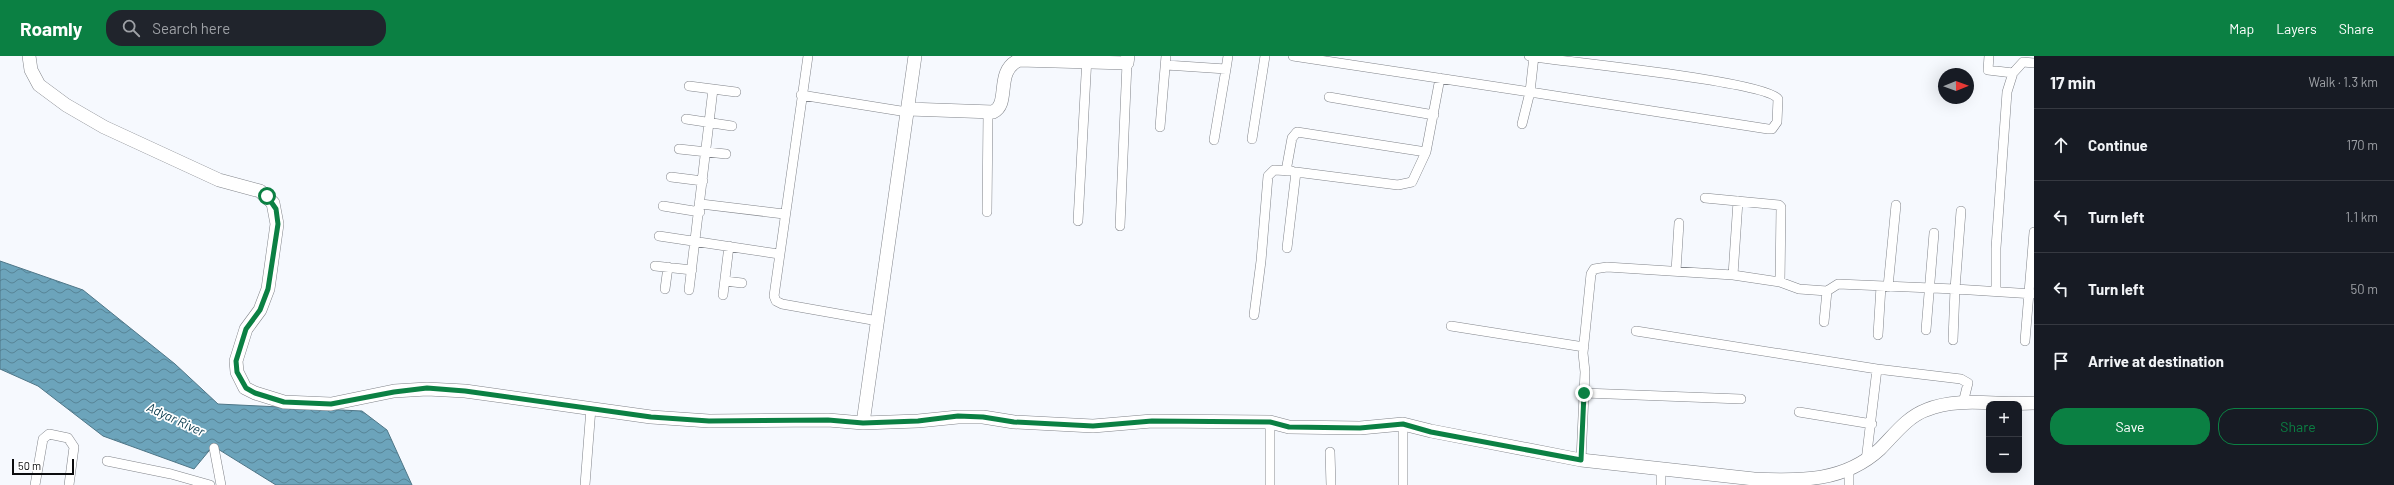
<!DOCTYPE html>
<meta charset="utf-8">
<style>
body{margin:0;font-family:Barlow,sans-serif;background:#20242c;color:#f1f3f6}
.controls{position:absolute;right:12px;bottom:12px;display:grid;overflow:hidden;border-radius:8px;box-shadow:0 4px 16px #0002}
.controls button{width:36px;height:36px;display:grid;place-items:center;padding:0;border:0;border-bottom:1px solid #363941;background:#171b24;color:#f1f3f6;font:20px sans-serif}
.compass{position:absolute;left:1938px;top:12px;width:36px;height:36px;border-radius:50%;background:#171b24;box-shadow:0 4px 16px #0002;rotate:89deg}
.scale{position:absolute;left:12px;bottom:10px;width:62px;box-sizing:border-box;padding-left:4px;border:2px solid #0b0c0e;border-top:0;font-size:11px;line-height:14px;white-space:nowrap;color:#0b0c0e;-webkit-text-stroke:3px #fff;paint-order:stroke}
.stop{position:absolute;width:12px;height:12px;margin:-9px;border:3px solid #0b8043;border-radius:50%;background:#fff}
.stop.end{background:#0b8043;border-color:#fff;box-shadow:0 1px 4px #0008}
.list{margin:0;padding:0;list-style:none}
h2{display:flex;justify-content:space-between;align-items:center;height:52px;margin:0;padding:0 16px;font-size:17px}
h2 small{font-size:13px;font-weight:400;color:#9ea1a6}
.list li{display:grid;grid-template-columns:26px 1fr auto;gap:12px;align-items:center;box-sizing:border-box;height:72px;padding:0 16px;border-top:1px solid #363941}
.list b{display:block;font-size:15px;white-space:nowrap}
.list em{font-size:13px;font-style:normal;color:#9ea1a6}
.actions{display:flex;gap:8px;padding:12px 16px}
.actions a{flex:1;padding:9px 0;border:1px solid #0b8043;border-radius:16px;text-align:center;font-size:14px;color:#0b8043}
.actions .main{background:#0b8043;color:#fff}
.icon{flex:none;width:22px;height:22px;fill:none;stroke:currentColor;stroke-width:2;stroke-linecap:round;stroke-linejoin:round}
.map{position:relative;flex:none;width:2034px;height:429px;overflow:hidden}
header{display:flex;align-items:center;gap:24px;box-sizing:border-box;height:56px;padding:0 20px;background:#0b8043;color:#fff}
header strong{font-size:19px}
nav{display:flex;gap:22px;margin-inline-start:auto;font-size:14px}
.search{width:280px;height:36px;background:#20242c;display:flex;align-items:center;gap:10px;box-sizing:border-box;padding:0 14px;border-radius:16px;color:#9ea1a6;font-size:15px}
main{display:flex}
aside{flex:1;background:#171b24}
.map>svg:first-child{display:block}
</style>
<header>
<strong>Roamly</strong>
<div class="search"><svg class="icon" aria-label="search" viewBox="0 0 24 24"><circle cx="10" cy="10" r="6"/><path d="M15 15l6 6"/></svg>Search here</div>
<nav><a>Map</a><a>Layers</a><a>Share</a></nav>
</header>
<main>
<div class="map">
<svg width="2034" height="429" viewBox="0 0 2034 429">
<defs>
<pattern id="water-waves" width="16" height="10" patternUnits="userSpaceOnUse"><rect width="16" height="10" fill="#6ca4bb"/><path d="M0 5q4-4 8 0t8 0" fill="none" stroke="#578496"/></pattern>
</defs>
<rect width="100%" height="100%" fill="#f6f9fe"/>
<path fill="url(#water-waves)" stroke="#4f7687" d="M0,205L83,234L175,308L218,348L362,355L387,374L412,429H276L213,390L194,413L103,380L38,330L0,313Z"/>
<g fill="none" stroke-linecap="round" stroke-linejoin="round">
<defs>
<path id="street" d="M808,0L774,240L776,245L782,248L878,265
M1293,0L1530,36L1534,0
M1989,0L1988,14L2013,17L2023,6L2034,7
M1166,9L1226,13L1214,84
M1226,13L1228,0
M689,30L736,36
M801,39L907,56
M1329,41L1434,59
M686,63L732,70
M1522,68L1530,36L1768,73H1772L1777,66L1778,43C1767,25 1563,6 1529,0
M1160,71L1166,0
M1252,83L1265,0
M679,93L726,98
M1286,115L1292,82L1297,76L1426,96
M671,121L703,125
M1705,142L1779,149L1781,151L1780,226
M701,148L784,158
M663,150L700,156
M1961,155L1955,233L2034,238
M987,156L988,57
M1078,165L1087,1
M1120,170L1127,7
M659,180L779,198
M1287,192L1296,116L1398,129L1412,126L1426,96L1440,22
M655,210L692,214
M1676,215L1679,167
M1733,219L1738,145
M725,225L742,227
M1888,231L1896,149
M665,233L668,211
M689,234L713,33
M1996,235V192L2007,36L2013,17
M723,239L729,190
M1254,259L1261,205L1268,120L1274,114L1292,115
M1824,266L1827,235L1838,228L1955,233L1953,284
M1451,270L1584,291
M1926,274L1934,177
M1636,275L1877,313L1961,323L1968,327L1963,347
M1878,279L1881,230
M2025,285L2034,176
M1584,337L1741,343
M1799,356L1872,368
M1270,366V429
M1403,368V429
M214,392L221,429
M1330,396L1331,429
M1581,404L1585,316L1583,297L1591,218L1594,213L1607,211L1733,219L1780,226L1799,233L1827,235
M107,405L171,418L210,429
M1866,405L1877,313
M1661,413V429
M1849,415V429
M35,429L43,383L49,378L68,382L74,391L69,429
M585,429L591,352"/>
<path id="secondary" d="M29,0L31,14L39,29L66,49L104,71L219,124L260,135L273,147L277,168L268,233L260,254L246,273L236,305L237,316L245,332L255,337L284,346L331,348L394,335L427,333L465,335L651,361L709,365L828,364L863,367L918,365L958,361H983L1014,366L1093,370L1152,365L1270,366L1289,371L1360,372L1403,368L1431,375L1581,404L1754,423C1801,425 1844,426 1880,393C1894,379 1907,361 1926,354C1959,340 1999,350 2034,347
M908,53L993,56C1011,48 994,15 1019,4L1127,7L1128,0
M863,367L915,0"/>
</defs>
<use href="#street" stroke="#81848a" stroke-width="10"/>
<use href="#secondary" stroke="#81848a" stroke-width="14"/>
<use href="#street" stroke="#fff" stroke-width="9"/>
<use href="#secondary" stroke="#fff" stroke-width="13"/>
</g>
<g fill="none" stroke-linecap="round" stroke-linejoin="round">
<path stroke="#0b8043" stroke-width="5" d="M267,140L276,153L278,168L268,233L260,254L246,273L236,305L237,316L246,332L255,337L284,346L331,348L394,336L427,332L465,335L651,361L709,365L828,364L863,367L918,365L958,360L983,361L1014,366L1093,370L1152,365L1270,366L1289,371L1360,372L1403,368L1431,376L1581,404L1584,337"/>
</g>
<g text-anchor="middle" stroke-width="3.5" stroke-linejoin="round" paint-order="stroke">
<g font-size="13" font-style="italic" fill="#114153" stroke="#fff">
<text transform="translate(176 363) rotate(25)" y="5">Adyar River</text>
</g>
</g>
</svg>
<div class="controls">
<button>+</button>
<button>−</button>
</div>
<svg class="compass" viewBox="-18 -18 36 36"><path d="M0-13l5 13h-10z" fill="#e53935"/><path d="M0 13l5-13h-10z" fill="#9ea1a6"/></svg>
<div class="scale">50 m</div>
<div class="stop" style="left:267px;top:140px"></div>
<div class="stop end" style="left:1584px;top:337px"></div>
</div>
<aside>
<h2>17 min<small>Walk · 1.3 km</small></h2>
<ul class="list">
<li><svg class="icon" aria-label="ahead" viewBox="0 0 24 24"><path d="M12 20V5M6 11l6-6 6 6"/></svg><div><b>Continue</b></div><em>170 m</em></li>
<li><svg class="icon" aria-label="left" viewBox="0 0 24 24"><path d="M17 20v-9H6M10 6l-5 5 5 5"/></svg><div><b>Turn left</b></div><em>1.1 km</em></li>
<li><svg class="icon" aria-label="left" viewBox="0 0 24 24"><path d="M17 20v-9H6M10 6l-5 5 5 5"/></svg><div><b>Turn left</b></div><em>50 m</em></li>
<li><svg class="icon" aria-label="arrive" viewBox="0 0 24 24"><path d="M6 21V4h12l-3 4 3 4H6"/></svg><div><b>Arrive at destination</b></div></li>
</ul>
<div class="actions"><a class="main">Save</a><a>Share</a></div>
</aside>
</main>
